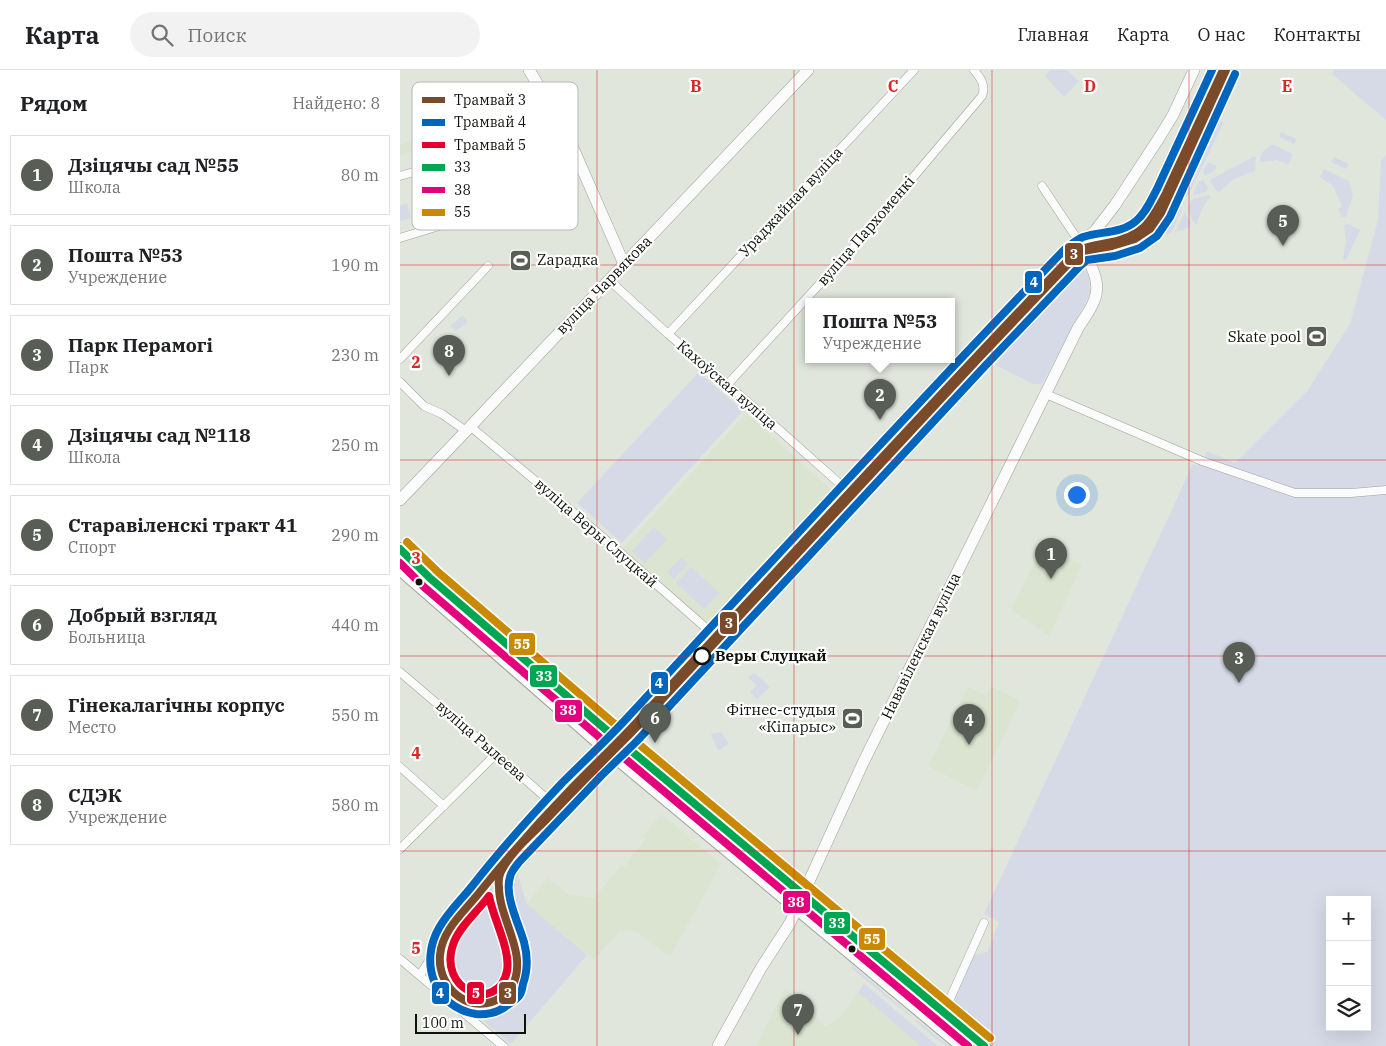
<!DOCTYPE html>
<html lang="ru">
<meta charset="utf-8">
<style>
body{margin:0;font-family:"IBM Plex Serif",serif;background:#f2f2f2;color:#202124}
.controls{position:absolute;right:15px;bottom:15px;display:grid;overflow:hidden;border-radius:0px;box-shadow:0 5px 20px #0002}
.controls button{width:45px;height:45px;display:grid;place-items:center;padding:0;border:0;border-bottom:1px solid #e0e0e0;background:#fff;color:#202124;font:25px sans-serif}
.scale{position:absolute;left:15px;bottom:12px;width:111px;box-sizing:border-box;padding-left:5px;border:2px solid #0f130c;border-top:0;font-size:14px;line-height:18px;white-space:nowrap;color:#0f130c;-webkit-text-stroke:4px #fff;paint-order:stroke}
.you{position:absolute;left:676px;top:424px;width:18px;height:18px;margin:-12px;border:4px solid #fff;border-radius:50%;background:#1a73e8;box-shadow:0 0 0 8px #1a73e833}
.badge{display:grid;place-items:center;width:32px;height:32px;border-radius:50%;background:#585d55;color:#fff;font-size:16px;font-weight:700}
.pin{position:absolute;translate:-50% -41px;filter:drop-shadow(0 1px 2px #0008)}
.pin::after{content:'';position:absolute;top:26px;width:18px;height:15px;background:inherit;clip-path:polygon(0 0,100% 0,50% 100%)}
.popup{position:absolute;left:405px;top:228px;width:150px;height:65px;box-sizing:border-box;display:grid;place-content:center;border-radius:0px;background:#fff;filter:drop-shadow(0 1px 4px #0005);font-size:16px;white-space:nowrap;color:#757577}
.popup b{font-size:19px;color:#202124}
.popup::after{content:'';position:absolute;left:50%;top:100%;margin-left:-10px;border:10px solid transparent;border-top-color:#fff}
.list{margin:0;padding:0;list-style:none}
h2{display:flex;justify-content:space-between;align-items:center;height:65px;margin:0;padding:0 20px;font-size:21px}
h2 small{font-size:16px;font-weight:400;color:#757577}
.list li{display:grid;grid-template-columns:32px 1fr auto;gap:15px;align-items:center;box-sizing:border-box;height:80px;margin:0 10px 10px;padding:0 10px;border:1px solid #e0e0e0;border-radius:0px}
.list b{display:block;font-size:19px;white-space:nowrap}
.list p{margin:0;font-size:16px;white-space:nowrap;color:#757577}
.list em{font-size:16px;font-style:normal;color:#757577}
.icon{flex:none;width:28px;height:28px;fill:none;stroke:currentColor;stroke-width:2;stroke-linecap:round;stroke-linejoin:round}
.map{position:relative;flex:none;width:986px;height:976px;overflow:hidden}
header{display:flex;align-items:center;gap:30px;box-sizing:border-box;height:70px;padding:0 25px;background:#fff;border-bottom:1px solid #e0e0e0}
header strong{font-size:24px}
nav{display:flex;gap:28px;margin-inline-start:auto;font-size:18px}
.search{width:350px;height:45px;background:#f2f2f2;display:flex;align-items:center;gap:12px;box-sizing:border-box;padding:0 18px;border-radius:28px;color:#757577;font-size:19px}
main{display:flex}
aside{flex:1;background:#fff}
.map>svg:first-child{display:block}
</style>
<header>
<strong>Карта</strong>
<div class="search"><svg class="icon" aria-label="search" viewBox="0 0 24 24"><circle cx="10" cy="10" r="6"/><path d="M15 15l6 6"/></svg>Поиск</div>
<nav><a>Главная</a><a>Карта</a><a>О нас</a><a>Контакты</a></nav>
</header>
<main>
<aside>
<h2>Рядом<small>Найдено: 8</small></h2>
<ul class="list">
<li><span class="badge">1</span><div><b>Дзіцячы сад №55</b><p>Школа</p></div><em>80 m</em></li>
<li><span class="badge">2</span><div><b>Пошта №53</b><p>Учреждение</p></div><em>190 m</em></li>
<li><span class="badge">3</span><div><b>Парк Перамогі</b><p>Парк</p></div><em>230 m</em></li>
<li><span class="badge">4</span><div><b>Дзіцячы сад №118</b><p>Школа</p></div><em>250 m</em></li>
<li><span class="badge">5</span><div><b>Старавіленскі тракт 41</b><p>Спорт</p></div><em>290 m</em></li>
<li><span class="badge">6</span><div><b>Добрый взгляд</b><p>Больница</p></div><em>440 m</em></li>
<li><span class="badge">7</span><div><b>Гінекалагічны корпус</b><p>Место</p></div><em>550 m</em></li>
<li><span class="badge">8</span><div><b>СДЭК</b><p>Учреждение</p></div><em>580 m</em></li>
</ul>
</aside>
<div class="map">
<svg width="986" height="976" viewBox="0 0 986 976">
<rect width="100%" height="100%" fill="#e1e6dc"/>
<path fill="#dae4d1" d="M47,35L64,61L50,69L46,63L27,75L29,78L15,85L14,81L0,85V76L2,74L8,72L10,73L18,69V67L31,61L30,60L36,57L33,52L35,51L32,45Z
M346,343L435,423L314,553L306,552L222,479Z
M643,476L682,495L649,566L611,539Z
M590,616L620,631L577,721L528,696L568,617L586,626Z
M261,744L321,794L271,885L266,884L236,861L220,860L194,890L127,834L148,808L169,825L194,828L222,795L224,797L231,789L230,788L246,769L243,766Z
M464,914L538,976H356L385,918L426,957L439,948Z"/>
<path fill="#d6dae7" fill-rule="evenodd" d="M650,0H667L679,11L664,27L645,6Z
M934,0H986V50L932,4Z
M806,44L824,52L788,126L783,128L770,122Z
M881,62L897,69L894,74L879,67Z
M871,75H874L893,84L889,94L876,90L860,92C859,82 865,80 871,75Z
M986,85V976H593L547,937L570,886L587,882L599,852L584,844L793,394L797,395L802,391L807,381L835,393L907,321L950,254L978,150L981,91ZM930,830H967V957H930Z
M853,87H856L855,101L834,109L819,122L815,119L810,110L811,109Z
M934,87L949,94L946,99L931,92Z
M808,92L817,96L815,100L805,106L803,102Z
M924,99L949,111L953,125L946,147H942L938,139L942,136L933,116L920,107Z
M803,110L808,117L806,122L794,125L793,124L798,112Z
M809,125L810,127C803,135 799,145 797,155L795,154L787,140L792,129Z
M766,126L781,134L782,139L772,162L768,164L712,178L708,177V174C743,166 751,159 766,126Z
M7,133L11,148L0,151V136Z
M785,142L791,154L789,158L775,162Z
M948,154L960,160L946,190L943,189L946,171L944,155Z
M682,194L689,207L690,224L642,314H633L595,295L674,200Z
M62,246L67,250V253L56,261L50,256Z
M299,302L343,341L222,473L177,433Z
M254,457L267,469L245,493L232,481Z
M281,488L288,494L274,509L267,502Z
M291,497L319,523L304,539L276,513Z
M354,603L370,617L357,629L350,622L357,615L348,607Z
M321,662L329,674L318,681L311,664Z
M109,800L117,803L127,834L187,885L111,974L34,910L31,903L30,897L42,868L96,805Z
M453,896L511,945L510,946L451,898Z
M464,914L538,976H521L458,922Z
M516,950H517L549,976H545L515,951Z"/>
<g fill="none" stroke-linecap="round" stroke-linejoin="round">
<defs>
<path id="street" d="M0,106L117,73L143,63L162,53
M642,116L680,173
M0,168L49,153L58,148
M209,210L268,264L356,339L449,422
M268,264L514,0
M0,289L88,196
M0,312L24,336L42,344L66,361
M327,315L460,170L582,26C586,16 581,8 574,0
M646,324L802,391L895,423H951L986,420
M71,357L192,458L314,565
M0,602L96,684L161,741
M0,697L44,736
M0,779L96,684
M104,792L131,772L214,686
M0,889L103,976
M20,905L29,891L39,865L90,801L205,678
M544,942L584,853"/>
<path id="secondary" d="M129,0L162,53L224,194
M0,430L66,361L408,0
M205,678L583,272L668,184L695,161L715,135L759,68L773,45L794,0
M214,686L233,667L351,536L602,269L684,184L690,175L695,161
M318,976L361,898L390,853L463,693L678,258C683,250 690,241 694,231C703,211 688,191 680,173"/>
<path id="primary" d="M0,479L31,509L204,658L584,976
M0,499L214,686L562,976"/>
</defs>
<use href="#street" stroke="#9ea29a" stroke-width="9"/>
<use href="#secondary" stroke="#9ea29a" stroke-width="12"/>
<use href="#primary" stroke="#9ea29a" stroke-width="14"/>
<use href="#street" stroke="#fafbfa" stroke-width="8"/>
<use href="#secondary" stroke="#fafbfa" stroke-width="11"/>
<use href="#primary" stroke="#fafbfa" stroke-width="12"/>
<path stroke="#bec0bd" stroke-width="1" d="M96,800C90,813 83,825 75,836C64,851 47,864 44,883C37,932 105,953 114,901C117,882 103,861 100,842C99,837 99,832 99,827"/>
<defs>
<path id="bus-1" d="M0,479L31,509L204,658L584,976"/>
<path id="bus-2" d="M0,493L24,517L198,666L568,976"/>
<path id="bus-3" d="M7,472L38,502L210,650L590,968"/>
</defs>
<use href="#bus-1" stroke="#fff" stroke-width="11"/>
<use href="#bus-2" stroke="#fff" stroke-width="11"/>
<use href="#bus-3" stroke="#fff" stroke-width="11"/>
<use href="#bus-1" stroke="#00a651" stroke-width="8"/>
<use href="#bus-2" stroke="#e5007d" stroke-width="8"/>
<use href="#bus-3" stroke="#c98902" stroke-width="8"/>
<defs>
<path id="tram-1" d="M823,0L766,123C750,154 742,167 707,173C691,176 683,176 671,187C524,340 381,497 237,652C215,676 192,697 170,720C138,753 108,787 79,823C64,842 42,860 40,885C37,920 73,948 103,926C107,923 110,922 112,917C129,884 99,850 99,817C98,810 99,804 103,798C113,780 130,766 144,752C172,722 201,693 230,664L578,289L673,189L683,181L712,176L735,169L750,159L761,143L826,0"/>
<path id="tram-2" d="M812,0L757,119C751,130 746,143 736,151C721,164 701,161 683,167C676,170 670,175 664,180C516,334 372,491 227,648C207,670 184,691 162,713C131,746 101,779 73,815C62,829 48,842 39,858C19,893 34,937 76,944C85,945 97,943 105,937C109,934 116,930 119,926C122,922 122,919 123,914C128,900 128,887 124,872C119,854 104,826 110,807C111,801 116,796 120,791L202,705L237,671L585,296L680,196L687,190L715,186L740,178L757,166L770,147L835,4"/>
<path id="tram-3" d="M89,826C93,848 111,880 107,901C98,945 35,921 54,872C61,855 78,841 89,826Z"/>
</defs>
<use href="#tram-1" stroke="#fff" stroke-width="11"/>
<use href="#tram-2" stroke="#fff" stroke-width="11"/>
<use href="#tram-3" stroke="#fff" stroke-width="11"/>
<use href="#tram-1" stroke="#7a4b2a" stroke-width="8"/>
<use href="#tram-2" stroke="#0065bd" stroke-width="8"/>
<use href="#tram-3" stroke="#e4002b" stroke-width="8"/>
</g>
<path fill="none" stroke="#d62828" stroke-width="1" stroke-opacity="0.55" d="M197,0V976M394,0V976M592,0V976M789,0V976M0,195H986M0,390H986M0,586H986M0,781H986"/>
<defs>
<symbol id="stadium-square" viewBox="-11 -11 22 22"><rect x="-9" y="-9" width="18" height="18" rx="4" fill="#585d55" stroke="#fff"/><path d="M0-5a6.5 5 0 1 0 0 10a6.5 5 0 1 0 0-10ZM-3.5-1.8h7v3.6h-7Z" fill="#fff"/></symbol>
</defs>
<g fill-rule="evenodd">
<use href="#stadium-square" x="108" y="178" width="25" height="25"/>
<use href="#stadium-square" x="904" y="254" width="25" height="25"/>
<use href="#stadium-square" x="440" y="636" width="25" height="25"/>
</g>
<g fill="#0f130c" stroke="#fff" stroke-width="2">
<circle cx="19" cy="512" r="4.5"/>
<circle cx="452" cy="879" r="4.5"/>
</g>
<circle fill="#fff" stroke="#0f130c" stroke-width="2.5" cx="302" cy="586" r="8"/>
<g text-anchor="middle" stroke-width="4.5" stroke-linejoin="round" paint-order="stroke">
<g font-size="15" fill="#0f130c" stroke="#fff">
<text transform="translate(391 132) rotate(-47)" y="5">Ураджайная вуліца</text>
<text transform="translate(466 161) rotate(-49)" y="5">вуліца Пархоменкі</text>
<text transform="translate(204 215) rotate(-46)" y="5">вуліца Чарвякова</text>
<text transform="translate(327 315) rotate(41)" y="5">Кахоўская вуліца</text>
<text transform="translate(196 463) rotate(41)" y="5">вуліца Веры Слуцкай</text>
<text transform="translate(521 576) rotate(-64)" y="5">Нававіленская вуліца</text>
<text transform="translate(81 671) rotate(41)" y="5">вуліца Рылеева</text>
</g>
<g font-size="15" fill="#0f130c" stroke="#fff" text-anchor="end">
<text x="137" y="195" text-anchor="start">Zарадка</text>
<text x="901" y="272">Skate pool</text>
<text x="436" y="645">Фітнес-студыя<tspan x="436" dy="17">«Кіпарыс»</tspan></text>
</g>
<g font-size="15" font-weight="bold" fill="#0f130c" stroke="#fff" text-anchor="start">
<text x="315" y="591">Веры Слуцкай</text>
</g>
</g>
<rect x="12" y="12" width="166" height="148" rx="8" fill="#fff" stroke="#b7b8b6" stroke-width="1"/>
<rect x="22" y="27" width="23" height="6" fill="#7a4b2a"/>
<rect x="22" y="49" width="23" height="7" fill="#0065bd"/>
<rect x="22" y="72" width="23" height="6" fill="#e4002b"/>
<rect x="22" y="94" width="23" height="7" fill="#00a651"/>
<rect x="22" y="117" width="23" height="6" fill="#e5007d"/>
<rect x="22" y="139" width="23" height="7" fill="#c98902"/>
<g font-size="14" fill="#0f130c">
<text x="54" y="35">Трамвай 3</text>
<text x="54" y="57">Трамвай 4</text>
<text x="54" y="80">Трамвай 5</text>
<text x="54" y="102">33</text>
<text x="54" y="125">38</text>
<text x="54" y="147">55</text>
</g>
<g font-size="16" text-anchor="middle" font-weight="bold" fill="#d62828" stroke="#fff" stroke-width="4.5" stroke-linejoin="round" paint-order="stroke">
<text x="296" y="22">B</text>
<text x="493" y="22">C</text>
<text x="690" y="22">D</text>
<text x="887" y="22">E</text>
<text x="16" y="298">2</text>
<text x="16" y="494">3</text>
<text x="16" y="689">4</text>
<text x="16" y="884">5</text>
</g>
<g stroke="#fff" stroke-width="2">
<rect x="664" y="172" width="20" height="24" rx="5" fill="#7a4b2a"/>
<rect x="624" y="200" width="19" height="24" rx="5" fill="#0065bd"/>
<rect x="319" y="541" width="19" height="24" rx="5" fill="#7a4b2a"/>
<rect x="108" y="562" width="28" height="24" rx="5" fill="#c98902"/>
<rect x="129" y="594" width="29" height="24" rx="5" fill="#00a651"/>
<rect x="250" y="601" width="19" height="24" rx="5" fill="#0065bd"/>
<rect x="154" y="629" width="29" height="24" rx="5" fill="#e5007d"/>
<rect x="382" y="820" width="29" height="24" rx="5" fill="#e5007d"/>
<rect x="423" y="841" width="28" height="24" rx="5" fill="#00a651"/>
<rect x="458" y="857" width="28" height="24" rx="5" fill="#c98902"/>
<rect x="31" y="911" width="19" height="24" rx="5" fill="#0065bd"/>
<rect x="98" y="911" width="19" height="24" rx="5" fill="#7a4b2a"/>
<rect x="66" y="911" width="19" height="24" rx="5" fill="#e4002b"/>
</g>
<g font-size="14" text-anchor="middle" font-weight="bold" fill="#fff">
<text x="674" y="189">3</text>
<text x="634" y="217">4</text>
<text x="329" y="558">3</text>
<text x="122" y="579">55</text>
<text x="144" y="611">33</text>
<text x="259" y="618">4</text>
<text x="168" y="645">38</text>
<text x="396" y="837">38</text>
<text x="437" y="858">33</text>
<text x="472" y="874">55</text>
<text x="40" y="928">4</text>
<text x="108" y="928">3</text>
<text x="76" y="928">5</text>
</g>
</svg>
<div class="controls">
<button>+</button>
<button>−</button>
<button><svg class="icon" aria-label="layers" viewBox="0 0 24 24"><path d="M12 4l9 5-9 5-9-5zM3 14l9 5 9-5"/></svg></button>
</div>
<div class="scale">100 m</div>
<div class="you"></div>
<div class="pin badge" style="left:651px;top:509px">1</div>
<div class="pin badge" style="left:480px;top:350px">2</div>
<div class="popup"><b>Пошта №53</b>Учреждение</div>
<div class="pin badge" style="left:839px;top:613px">3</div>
<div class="pin badge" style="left:569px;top:675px">4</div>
<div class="pin badge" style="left:883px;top:176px">5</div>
<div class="pin badge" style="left:255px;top:673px">6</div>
<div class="pin badge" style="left:398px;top:965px">7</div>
<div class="pin badge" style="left:49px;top:306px">8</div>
</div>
</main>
